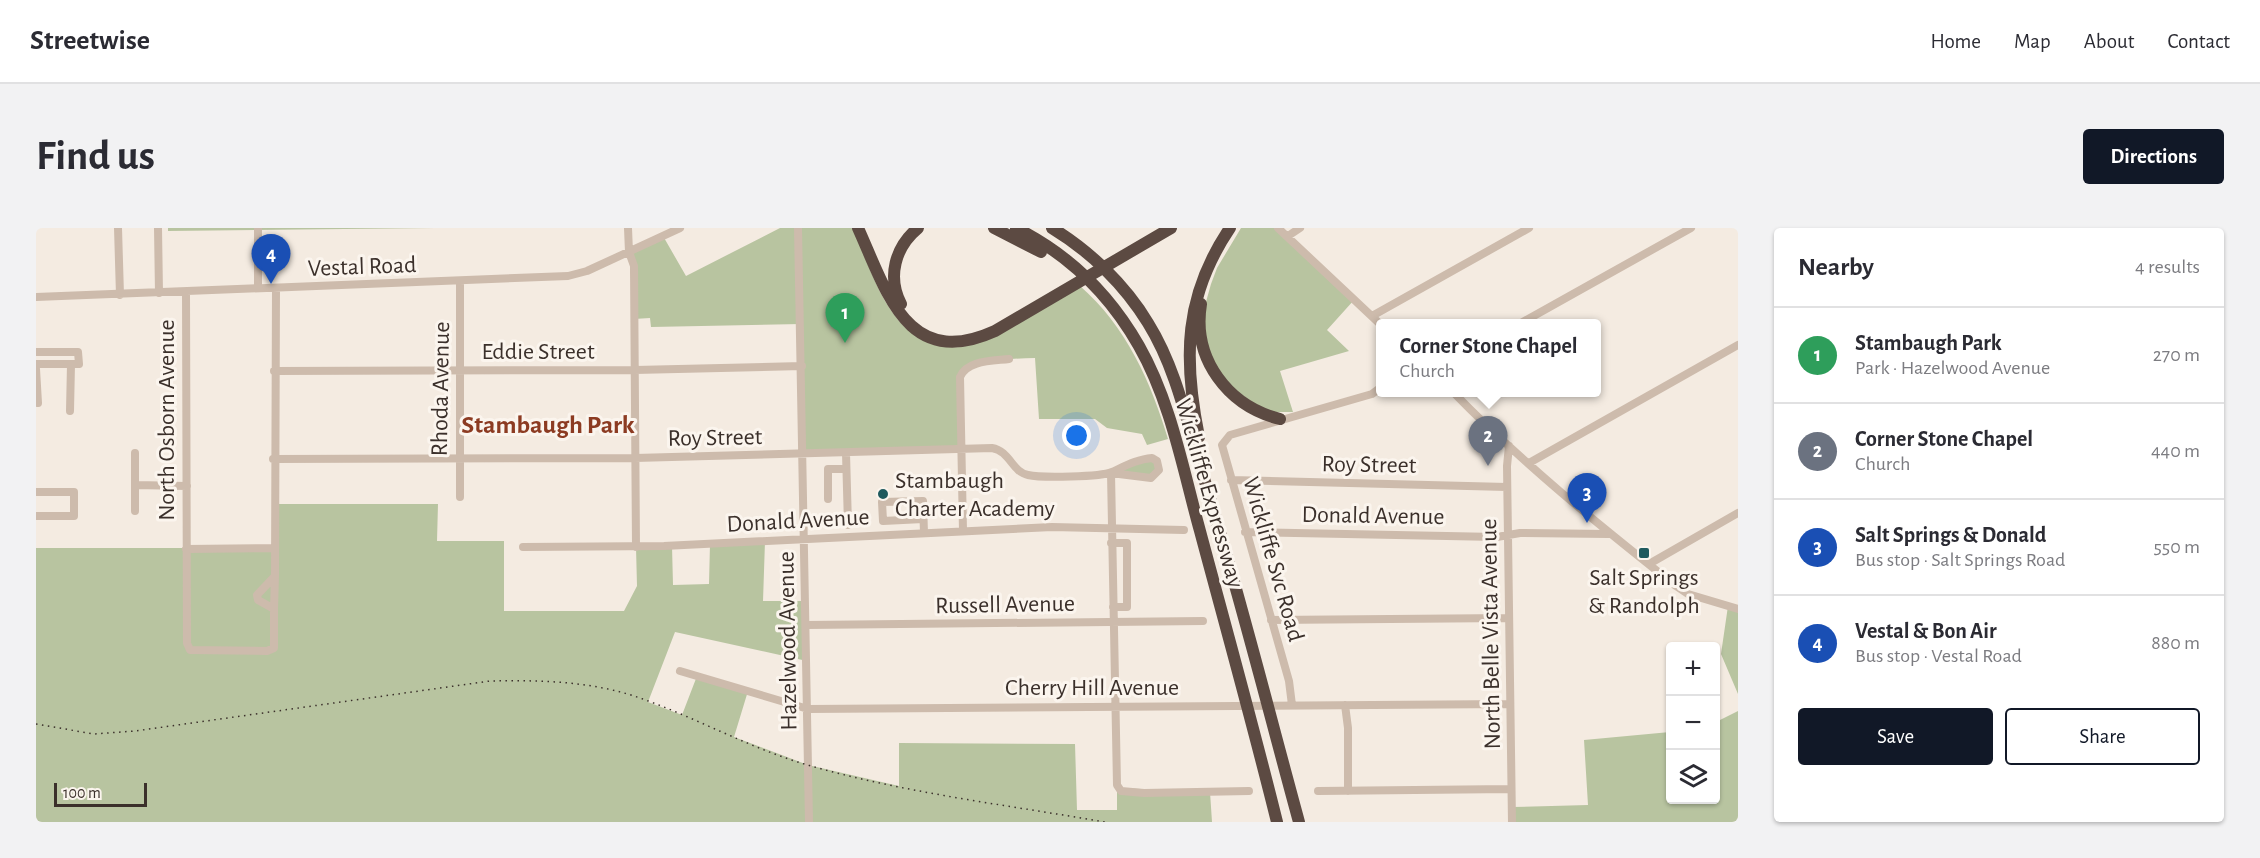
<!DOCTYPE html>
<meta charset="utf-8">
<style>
body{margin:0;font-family:"Alegreya Sans",sans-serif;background:#f2f2f3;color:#2b2b33}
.controls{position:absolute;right:18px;bottom:18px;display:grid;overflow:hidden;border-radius:6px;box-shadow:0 2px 4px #0004}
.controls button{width:54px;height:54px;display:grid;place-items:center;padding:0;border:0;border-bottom:2px solid #e1e1e2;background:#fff;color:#2b2b33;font:30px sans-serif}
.scale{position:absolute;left:18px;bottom:15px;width:93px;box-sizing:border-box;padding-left:6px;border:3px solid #3b302b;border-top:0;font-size:16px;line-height:21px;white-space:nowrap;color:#3b302b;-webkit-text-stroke:4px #fbf5ee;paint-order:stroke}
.you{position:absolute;left:1041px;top:208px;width:21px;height:21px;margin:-15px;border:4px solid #fff;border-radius:50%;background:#1a73e8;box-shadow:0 0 0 9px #1a73e833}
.badge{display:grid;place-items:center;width:39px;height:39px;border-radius:50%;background:#111827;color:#fff;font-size:20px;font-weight:700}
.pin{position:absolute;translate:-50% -50px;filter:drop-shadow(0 2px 3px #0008)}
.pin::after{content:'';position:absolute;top:32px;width:21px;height:18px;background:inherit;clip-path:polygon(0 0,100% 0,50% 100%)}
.popup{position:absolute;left:1340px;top:91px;width:225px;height:78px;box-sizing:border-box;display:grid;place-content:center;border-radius:6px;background:#fff;filter:drop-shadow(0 2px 4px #0005);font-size:20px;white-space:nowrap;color:#7c7c81}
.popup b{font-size:22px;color:#2b2b33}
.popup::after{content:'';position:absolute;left:50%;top:100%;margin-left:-12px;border:12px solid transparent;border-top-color:#fff}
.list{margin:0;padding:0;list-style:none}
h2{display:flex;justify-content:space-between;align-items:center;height:78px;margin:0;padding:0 24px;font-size:26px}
h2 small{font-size:20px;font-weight:400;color:#7c7c81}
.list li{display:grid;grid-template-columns:39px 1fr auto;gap:18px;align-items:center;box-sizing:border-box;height:96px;padding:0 24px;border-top:2px solid #e1e1e2}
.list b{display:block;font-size:22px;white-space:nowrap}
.list p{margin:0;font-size:20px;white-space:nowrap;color:#7c7c81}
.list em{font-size:20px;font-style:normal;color:#7c7c81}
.actions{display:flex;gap:12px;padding:18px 24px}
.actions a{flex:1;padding:14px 0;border:2px solid #111827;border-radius:6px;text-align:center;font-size:21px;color:#111827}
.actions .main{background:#111827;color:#fff}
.icon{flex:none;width:33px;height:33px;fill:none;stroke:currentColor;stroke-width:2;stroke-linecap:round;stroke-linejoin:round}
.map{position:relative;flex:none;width:1702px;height:594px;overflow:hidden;border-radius:6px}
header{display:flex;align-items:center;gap:36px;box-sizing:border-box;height:84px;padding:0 30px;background:#fff;border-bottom:2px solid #e1e1e2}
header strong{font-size:28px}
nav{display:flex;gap:33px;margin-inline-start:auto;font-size:21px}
.intro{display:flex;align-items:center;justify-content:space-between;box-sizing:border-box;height:144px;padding:0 36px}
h1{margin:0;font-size:42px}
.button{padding:15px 27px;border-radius:6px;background:#111827;color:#fff;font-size:21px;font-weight:700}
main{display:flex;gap:36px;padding:0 36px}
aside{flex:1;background:#fff;border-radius:6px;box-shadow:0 2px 4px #0004}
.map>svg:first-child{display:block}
</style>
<header>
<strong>Streetwise</strong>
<nav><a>Home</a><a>Map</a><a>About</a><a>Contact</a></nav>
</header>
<div class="intro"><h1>Find us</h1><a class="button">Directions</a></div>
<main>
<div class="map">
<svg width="1702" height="594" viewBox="0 0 1702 594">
<rect width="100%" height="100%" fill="#f4ebe1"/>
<path fill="#b8c4a0" d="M132,0H400L132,3Z
M744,0H817C840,53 856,123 927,119L1044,58C1090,98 1115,154 1132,211L1111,217L1106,206L1071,200L1059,191H1003L999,130C973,131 947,130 925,146V221L768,226L765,96L615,99L614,90L598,91L593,24L627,8L650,48Z
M1205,0H1242L1318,72L1291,102L1313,123L1244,143L1257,184H1230L1188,154L1169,115L1168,81L1175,56L1181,40Z
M1116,230L1122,245L1091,249L1082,240Z
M237,276H402L401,313H468V383H588L601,358L600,319L636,318L637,357L673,356L674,316L729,313L727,373H771V433L639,404L612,474L646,487L661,448L712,463L698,509L772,537L863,558V515L1039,516L1041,582H1081V557L1082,560L1174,564L1176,594H0V320H237Z
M1692,378L1702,381V466L1685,426Z
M1702,483V594H1476V579L1552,577L1548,512L1634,504V572H1680V494Z"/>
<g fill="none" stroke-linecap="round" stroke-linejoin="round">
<path stroke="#cdbbac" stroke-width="8" d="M82,0L84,67
M122,0L123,65
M592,0L593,24L598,38L600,319
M762,0L773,594
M1242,0L1344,96
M1252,8L1264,0
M424,53V269
M222,60V0
M150,64L151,415L154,422L231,423L238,420V381L222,372L221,367L239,348L240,60
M0,69L532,48L551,43L644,0
M1336,88L1493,0
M1485,95L1655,0
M0,124H42L43,136H0
M0,141L2,175
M238,143L599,142L766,138
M1417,164C1486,235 1563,297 1640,358L1652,366L1702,381
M34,183L35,136
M1473,218L1471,238L1476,594
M810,225L812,297
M237,231L599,230L956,220C974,223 976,244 992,247C1005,250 1065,249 1076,244C1089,238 1102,231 1116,230L1121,233L1123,242L1115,250L1075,245L1081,557L1085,563L1108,565L1213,563
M1493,235L1702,117
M1195,252L1471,259
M99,257L151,258
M0,264H38V288H0
M792,271V241H810
M99,283V225
M887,291L847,293L846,274L887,273L888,305
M927,303L924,149C931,132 957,133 973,131
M1209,304L1461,309L1484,305L1572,306
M1075,315H1091V379H1077
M487,319L628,318L1016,299L1148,302
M150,321L237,320
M1613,336L1702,285
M238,381L239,348
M1235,392L1473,390
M771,397L1167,393
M644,443L772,481L1474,476
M1256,477L1253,453L1186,217L1194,207L1336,166L1344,160
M1309,477L1312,500V563
M1282,563L1475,561"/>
<path stroke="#5c4a42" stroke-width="12" d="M822,0C851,64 871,143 959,103L1135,0
M958,0L1005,24
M980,0C1032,26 1074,67 1103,118C1135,174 1147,242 1164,303C1190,400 1217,497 1241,594
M1016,0C1054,23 1089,57 1112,95C1140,140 1151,194 1166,244C1202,360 1231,477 1263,594
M865,76C851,49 859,19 882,0
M1165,76C1156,131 1192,178 1244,191
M1163,209C1147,130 1148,68 1194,0"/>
<path stroke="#3b302b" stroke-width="1.5" stroke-dasharray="1.5 4.5" stroke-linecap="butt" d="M0,496L58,506L99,503L454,453C502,452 552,453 598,468C658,488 714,521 775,538C870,565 971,577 1069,594"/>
</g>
<g fill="#1f5a5e" stroke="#fbf5ee" stroke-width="2">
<circle cx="847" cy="266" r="6"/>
<rect x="1602" y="319" width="12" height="12" rx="3"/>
</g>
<g text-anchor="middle" stroke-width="6" stroke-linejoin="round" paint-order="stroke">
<g font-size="24" fill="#3b302b" stroke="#fbf5ee">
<text transform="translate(326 38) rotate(-2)" y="8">Vestal Road</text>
<text x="502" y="131">Eddie Street</text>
<text transform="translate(404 161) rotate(-89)" y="8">Rhoda Avenue</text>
<text transform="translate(130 192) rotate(-90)" y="8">North Osborn Avenue</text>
<text transform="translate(679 209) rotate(-1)" y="8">Roy Street</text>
<text transform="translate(1333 236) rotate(1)" y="8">Roy Street</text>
<text transform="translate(1174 265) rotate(74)" y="8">Wickliffe Expressway</text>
<text transform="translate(1337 287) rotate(1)" y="8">Donald Avenue</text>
<text transform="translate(762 292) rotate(-3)" y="8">Donald Avenue</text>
<text transform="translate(1238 331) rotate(74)" y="8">Wickliffe Svc Road</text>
<text transform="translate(969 376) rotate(-1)" y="8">Russell Avenue</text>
<text transform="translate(1454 406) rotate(-91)" y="8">North Belle Vista Avenue</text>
<text transform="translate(751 413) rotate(-91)" y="8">Hazelwood Avenue</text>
<text x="1056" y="467">Cherry Hill Avenue</text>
</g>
<g font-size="24" fill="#3b302b" stroke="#fbf5ee" text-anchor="start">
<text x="859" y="260">Stambaugh<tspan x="859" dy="28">Charter Academy</tspan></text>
<text x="1608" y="357" text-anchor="middle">Salt Springs<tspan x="1608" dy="28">&amp; Randolph</tspan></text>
</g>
<g font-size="26" font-weight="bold" fill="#8c3b22" stroke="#fbf5ee">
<text x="512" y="205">Stambaugh Park</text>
</g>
</g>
</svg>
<div class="controls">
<button>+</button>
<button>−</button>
<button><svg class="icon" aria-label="layers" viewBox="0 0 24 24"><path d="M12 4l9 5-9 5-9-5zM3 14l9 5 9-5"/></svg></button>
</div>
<div class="scale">100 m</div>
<div class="you"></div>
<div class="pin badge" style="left:809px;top:115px;background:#2e9e5b">1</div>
<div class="pin badge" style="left:1452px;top:238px;background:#6b7280">2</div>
<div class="popup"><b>Corner Stone Chapel</b>Church</div>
<div class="pin badge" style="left:1551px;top:295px;background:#1a4fb4">3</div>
<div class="pin badge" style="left:235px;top:56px;background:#1a4fb4">4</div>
</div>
<aside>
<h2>Nearby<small>4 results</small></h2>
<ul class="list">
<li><span class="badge" style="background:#2e9e5b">1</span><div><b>Stambaugh Park</b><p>Park · Hazelwood Avenue</p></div><em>270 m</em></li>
<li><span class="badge" style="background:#6b7280">2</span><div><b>Corner Stone Chapel</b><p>Church</p></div><em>440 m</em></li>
<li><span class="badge" style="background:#1a4fb4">3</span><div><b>Salt Springs &amp; Donald</b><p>Bus stop · Salt Springs Road</p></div><em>550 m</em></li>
<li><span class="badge" style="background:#1a4fb4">4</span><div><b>Vestal &amp; Bon Air</b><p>Bus stop · Vestal Road</p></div><em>880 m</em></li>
</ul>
<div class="actions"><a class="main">Save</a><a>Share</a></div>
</aside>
</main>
